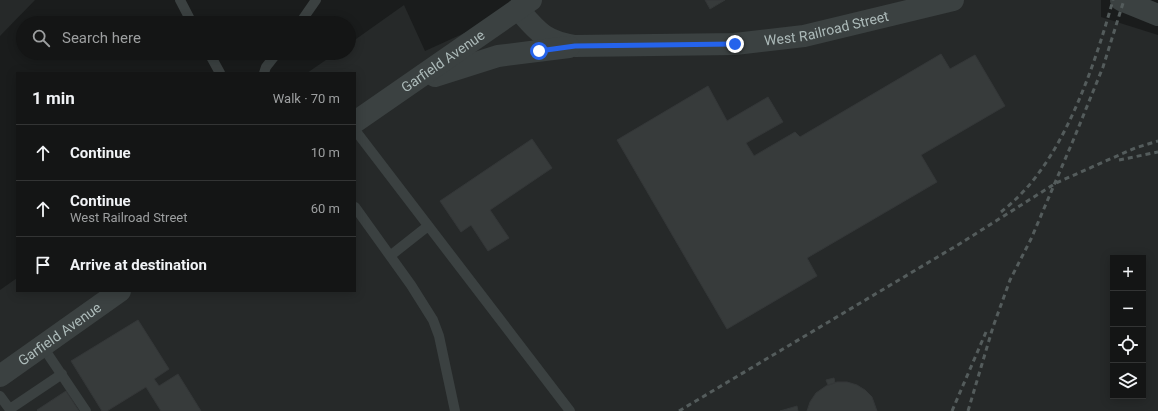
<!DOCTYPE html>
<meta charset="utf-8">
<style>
body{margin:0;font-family:Roboto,sans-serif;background:#212222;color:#f1f3f6}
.controls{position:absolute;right:12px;bottom:12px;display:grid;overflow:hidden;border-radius:0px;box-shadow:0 2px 10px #0003}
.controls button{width:36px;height:36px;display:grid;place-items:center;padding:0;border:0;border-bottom:1px solid #333434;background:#141515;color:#f1f3f6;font:20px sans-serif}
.stop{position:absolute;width:12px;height:12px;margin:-9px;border:3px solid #2563eb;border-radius:50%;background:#fff}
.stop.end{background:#2563eb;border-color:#fff;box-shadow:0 1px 4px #0008}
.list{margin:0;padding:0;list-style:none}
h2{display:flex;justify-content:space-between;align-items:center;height:52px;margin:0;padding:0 16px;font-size:17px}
h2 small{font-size:13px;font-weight:400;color:#9d9fa0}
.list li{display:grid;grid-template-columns:26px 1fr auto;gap:12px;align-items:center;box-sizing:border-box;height:56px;padding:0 16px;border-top:1px solid #333434}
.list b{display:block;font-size:15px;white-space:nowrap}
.list p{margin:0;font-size:13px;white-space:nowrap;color:#9d9fa0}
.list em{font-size:13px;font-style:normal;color:#9d9fa0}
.icon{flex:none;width:22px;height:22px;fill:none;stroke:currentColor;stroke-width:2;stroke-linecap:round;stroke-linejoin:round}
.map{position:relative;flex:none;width:1158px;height:411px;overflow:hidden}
.search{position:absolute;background:#141515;box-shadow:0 2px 10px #0003;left:16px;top:16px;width:340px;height:44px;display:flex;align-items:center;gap:10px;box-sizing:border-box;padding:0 14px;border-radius:22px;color:#9d9fa0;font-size:15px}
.panel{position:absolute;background:#141515;box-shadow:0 2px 10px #0003;left:16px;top:72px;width:340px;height:220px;border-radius:0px}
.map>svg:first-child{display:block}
</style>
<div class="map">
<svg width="1158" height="411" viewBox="0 0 1158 411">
<rect width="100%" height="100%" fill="#1a1c1c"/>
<path fill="#262929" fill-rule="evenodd" d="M0,0H35L0,36Z
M537,0H1101V17L1158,35V411H0V290L17,278V291H355V73H307L336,53H349V44L404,5L425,51ZM1113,258H1143V396H1113Z"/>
<path fill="#373b3b" stroke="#343738" d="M705,0H725L710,9Z
M941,54L950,69L975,55L1005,106L921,155L937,182L807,258L817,276L727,329L617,140L708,86L727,121L768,97L783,122L746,143L754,156L795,132L800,137Z
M532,139L552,168L490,210L509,238L488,251L471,225L461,232L440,201Z
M138,320L169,369L154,379L159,386L178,374L201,411H161L146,387L107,411H102L71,361Z
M834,378L835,383L828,385L826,380Z
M837,382H847L857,385L865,390L872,397L877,411H807L810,402L816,393L826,386Z
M66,391L79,411H38L37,410Z
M797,406L798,411H780Z"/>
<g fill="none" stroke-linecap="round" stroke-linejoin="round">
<path stroke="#3b4141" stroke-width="10" d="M180,0L192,23
M300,23L316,0
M209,53L220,73
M264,73L266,67L277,53
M355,130L570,411
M355,207L411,285L433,320L439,336L455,411
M390,256L428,226
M43,347L86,411
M0,396L11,411
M10,409L62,374"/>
<g stroke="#3b4141" stroke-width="22">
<path d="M1121,0L1158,15"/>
<path id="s1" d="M518,9C538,32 544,41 575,46L735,44L804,36L953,0"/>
<path d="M435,76L498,56L569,47"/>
<path id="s2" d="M355,122L531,0"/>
<path id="s3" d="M0,376L120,291"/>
</g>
<path stroke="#545c5c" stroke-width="3" stroke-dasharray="5 4" stroke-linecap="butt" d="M1119,160L1158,152
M1001,212C1006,208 1012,203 1017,198C1066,151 1095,64 1113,0
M679,411L961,243L1056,183L1135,148L1158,141
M952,411L986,332
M968,411L993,327L1010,280L1031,239L1075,136L1103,67L1124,0"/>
</g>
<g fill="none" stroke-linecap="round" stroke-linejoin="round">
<path stroke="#2563eb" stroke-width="5" d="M539,51L575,46L735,44"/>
</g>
<g text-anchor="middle" stroke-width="3" stroke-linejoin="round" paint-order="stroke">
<g font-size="14" fill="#adbbba" stroke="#151717">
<text dy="5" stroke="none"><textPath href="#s1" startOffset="323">West Railroad Street</textPath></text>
<text dy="5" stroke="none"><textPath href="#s2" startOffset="107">Garfield Avenue</textPath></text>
<text dy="5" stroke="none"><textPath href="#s3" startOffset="73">Garfield Avenue</textPath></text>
</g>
</g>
</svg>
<div class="controls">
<button>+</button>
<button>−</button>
<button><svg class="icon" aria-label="locate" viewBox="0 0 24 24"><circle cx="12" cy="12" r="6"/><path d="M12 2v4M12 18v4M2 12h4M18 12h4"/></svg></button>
<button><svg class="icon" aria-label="layers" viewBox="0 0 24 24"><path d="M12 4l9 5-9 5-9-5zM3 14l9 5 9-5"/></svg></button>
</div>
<div class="stop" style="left:539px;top:51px"></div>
<div class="stop end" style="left:735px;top:44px"></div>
<div class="search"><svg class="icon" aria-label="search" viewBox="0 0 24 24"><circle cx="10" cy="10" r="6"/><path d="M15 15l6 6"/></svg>Search here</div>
<section class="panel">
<h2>1 min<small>Walk · 70 m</small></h2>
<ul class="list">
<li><svg class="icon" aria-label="ahead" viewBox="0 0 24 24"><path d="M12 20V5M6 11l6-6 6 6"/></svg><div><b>Continue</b></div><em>10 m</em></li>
<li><svg class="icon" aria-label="ahead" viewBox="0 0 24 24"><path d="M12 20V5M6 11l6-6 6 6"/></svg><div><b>Continue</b><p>West Railroad Street</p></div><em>60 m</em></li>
<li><svg class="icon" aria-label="arrive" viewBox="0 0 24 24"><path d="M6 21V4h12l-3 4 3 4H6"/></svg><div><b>Arrive at destination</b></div></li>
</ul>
</section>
</div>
